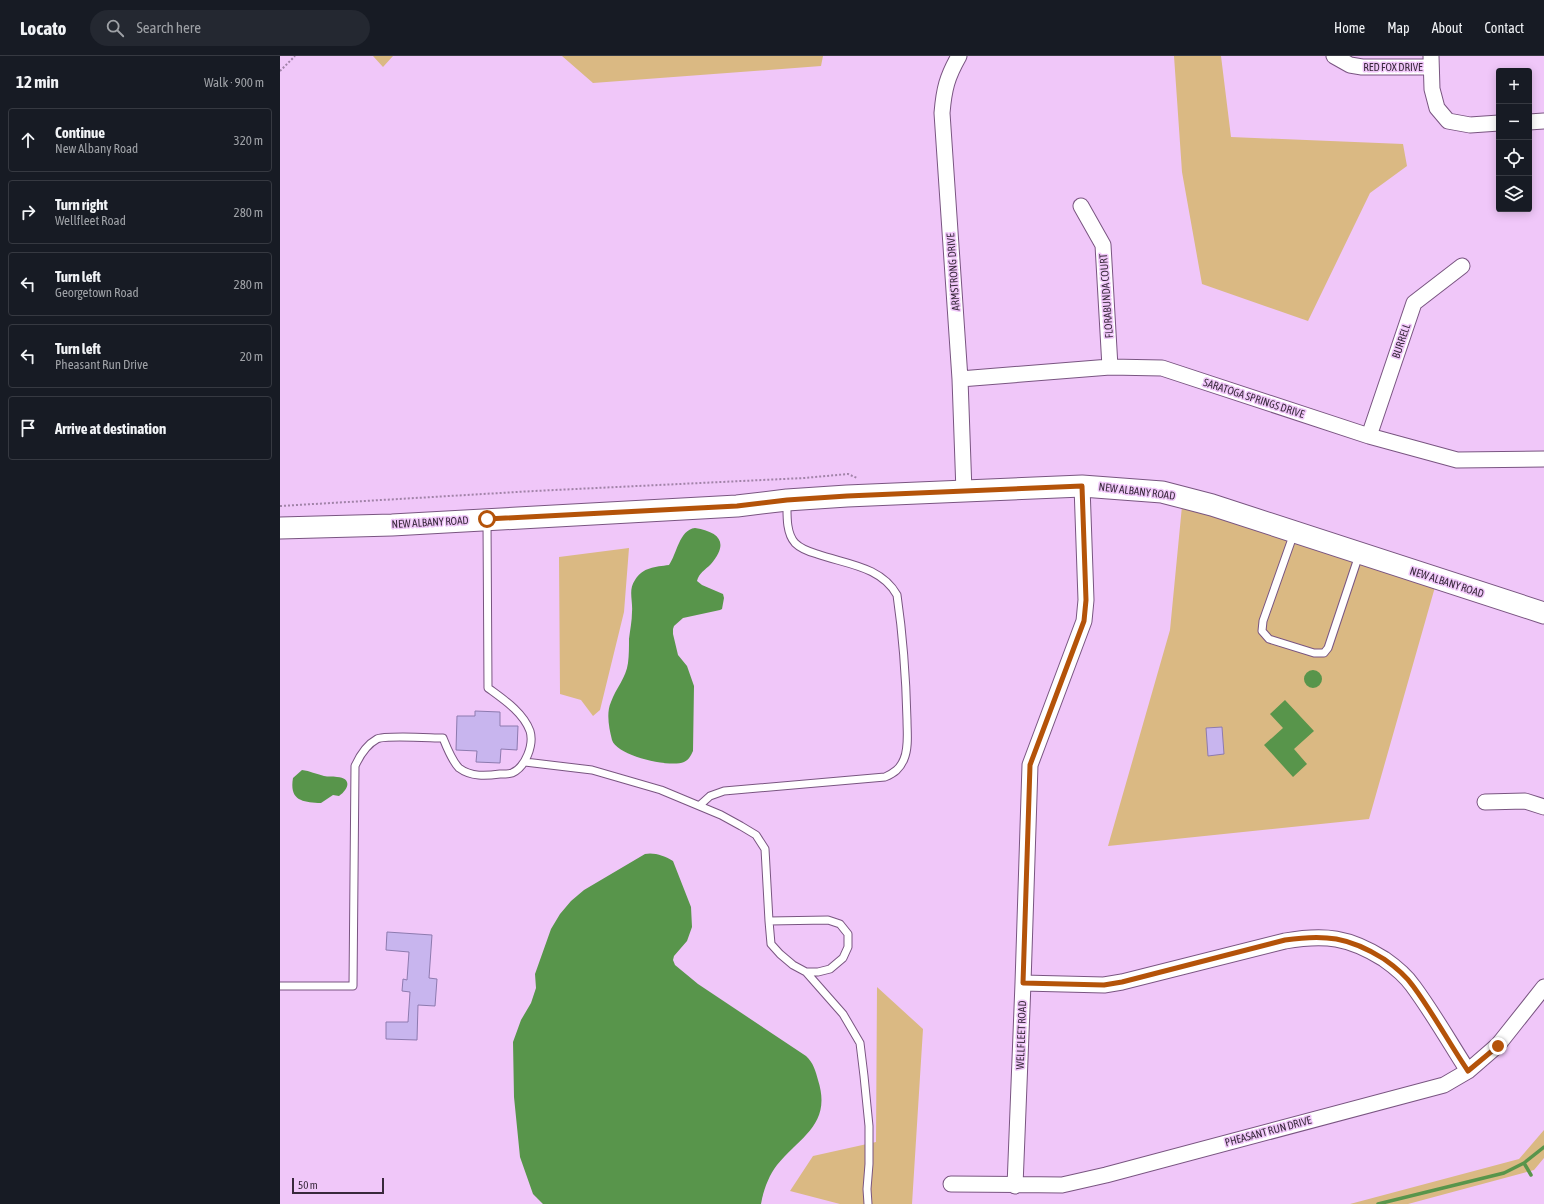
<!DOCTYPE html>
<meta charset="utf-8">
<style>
body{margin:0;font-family:"Asap Condensed",sans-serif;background:#242831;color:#f1f3f6}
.controls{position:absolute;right:12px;top:12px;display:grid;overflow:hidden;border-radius:4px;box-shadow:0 2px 10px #0003}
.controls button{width:36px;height:36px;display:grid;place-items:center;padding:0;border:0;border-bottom:1px solid #363941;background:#171b24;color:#f1f3f6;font:20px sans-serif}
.scale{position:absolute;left:12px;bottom:10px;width:92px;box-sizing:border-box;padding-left:4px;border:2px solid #39293c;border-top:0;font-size:11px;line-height:14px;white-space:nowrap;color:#39293c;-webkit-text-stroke:3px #f0c7f9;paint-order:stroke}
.stop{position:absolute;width:12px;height:12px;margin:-9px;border:3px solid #b45309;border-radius:50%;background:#fff}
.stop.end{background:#b45309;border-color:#fff;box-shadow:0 1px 4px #0008}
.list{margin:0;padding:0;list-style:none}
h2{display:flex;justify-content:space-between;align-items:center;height:52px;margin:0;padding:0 16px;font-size:17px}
h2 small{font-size:13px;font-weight:400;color:#9ea1a6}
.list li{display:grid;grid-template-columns:26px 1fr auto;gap:12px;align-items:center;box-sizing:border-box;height:64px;margin:0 8px 8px;padding:0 8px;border:1px solid #363941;border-radius:4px}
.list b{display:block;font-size:15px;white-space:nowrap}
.list p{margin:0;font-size:13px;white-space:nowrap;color:#9ea1a6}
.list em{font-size:13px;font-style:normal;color:#9ea1a6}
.icon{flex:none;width:22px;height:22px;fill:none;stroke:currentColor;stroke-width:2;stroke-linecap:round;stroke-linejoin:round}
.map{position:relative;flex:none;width:1264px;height:1148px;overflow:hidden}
header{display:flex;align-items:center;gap:24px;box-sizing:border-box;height:56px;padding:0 20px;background:#171b24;border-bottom:1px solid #363941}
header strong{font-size:19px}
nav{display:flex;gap:22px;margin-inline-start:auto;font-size:14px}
.search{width:280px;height:36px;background:#242831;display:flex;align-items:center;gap:10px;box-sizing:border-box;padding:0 14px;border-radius:22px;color:#9ea1a6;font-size:15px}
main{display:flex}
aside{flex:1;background:#171b24}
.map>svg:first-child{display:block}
</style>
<header>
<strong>Locato</strong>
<div class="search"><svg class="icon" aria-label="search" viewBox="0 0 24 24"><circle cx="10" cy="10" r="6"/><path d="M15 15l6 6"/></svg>Search here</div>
<nav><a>Home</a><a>Map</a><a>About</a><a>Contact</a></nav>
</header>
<main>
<aside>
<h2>12 min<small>Walk · 900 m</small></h2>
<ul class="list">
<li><svg class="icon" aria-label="ahead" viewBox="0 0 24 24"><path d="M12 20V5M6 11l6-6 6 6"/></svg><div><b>Continue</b><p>New Albany Road</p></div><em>320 m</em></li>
<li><svg class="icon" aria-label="right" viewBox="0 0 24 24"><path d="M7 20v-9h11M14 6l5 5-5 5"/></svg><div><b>Turn right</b><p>Wellfleet Road</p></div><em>280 m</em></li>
<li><svg class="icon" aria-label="left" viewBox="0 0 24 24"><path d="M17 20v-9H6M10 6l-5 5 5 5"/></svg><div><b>Turn left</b><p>Georgetown Road</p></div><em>280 m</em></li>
<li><svg class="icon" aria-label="left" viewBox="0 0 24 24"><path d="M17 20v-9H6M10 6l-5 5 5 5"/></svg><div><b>Turn left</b><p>Pheasant Run Drive</p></div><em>20 m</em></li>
<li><svg class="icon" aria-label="arrive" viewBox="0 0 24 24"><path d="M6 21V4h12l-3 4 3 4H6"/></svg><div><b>Arrive at destination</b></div></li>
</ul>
</aside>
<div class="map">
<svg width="1264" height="1148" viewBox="0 0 1264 1148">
<rect width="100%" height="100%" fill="#f0c7f9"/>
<path fill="#dab983" d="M93,0H113L103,11Z
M282,0H543L541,10L313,27Z
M894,0H941L951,81L1123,88L1127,110L1090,137L1028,265L922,228L902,116Z
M902,450L1155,531L1089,763L828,790L890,574Z
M349,492L344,556L320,654L313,660L301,644L280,638L279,501Z
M597,931L643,973L632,1148H560L510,1135L533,1100L596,1086Z
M1264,1074V1102L1254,1114L1128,1148H1070L1239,1103Z"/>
<path fill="#58954b" d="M415,472C440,476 449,487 431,508C425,514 419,517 417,525L422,529L443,538L444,542L442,553L440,554L403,562L394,570L393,573V578L398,599L407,610L414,630L413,695C411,699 409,704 404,706C390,712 337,700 332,684C329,672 326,657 331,646C336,632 346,622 348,607C349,599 349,591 349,583C350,574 352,565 352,556C353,544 348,534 355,524C363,511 375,511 389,509C397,498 399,474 415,472Z
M1024 623a9 9 0 1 1 18 0a9 9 0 1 1-18 0Z
M1005,644L1034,675L1014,693L1027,708L1013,721L984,689L1003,672L990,658Z
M22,714C30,715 36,718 44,720C48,721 52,720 57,721C72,722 69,733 59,740L53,739L41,747C23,746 9,745 13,722Z
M365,798C374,796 385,800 393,805L411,851L412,871L407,885L394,900L393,904L395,909L418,928L526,1000C533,1006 536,1016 538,1024C552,1068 521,1080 497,1109C489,1119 483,1135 481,1148H263L253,1138L240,1101L234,1041L233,986L241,964L251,947L256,932L255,918L271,873L280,858L291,845L304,834Z"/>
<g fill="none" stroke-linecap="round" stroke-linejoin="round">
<path stroke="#58954b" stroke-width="3.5" d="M1244,1107L1251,1119
M1098,1148L1224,1117L1244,1107L1264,1091"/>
</g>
<path fill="#c8b5ee" stroke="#8d7aaf" d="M195,655L220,656V670H238L237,694L221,693L220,707L196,706L197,695L176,694L177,660H195Z
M942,671L944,698L928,700L926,672Z
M107,876L152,879L149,922L157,923L155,950L138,949L137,984L106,983V966H128L130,936L122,935L123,923L127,924L129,896L106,894Z"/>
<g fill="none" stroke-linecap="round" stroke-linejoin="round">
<defs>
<path id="lane" d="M1014,477L983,565L982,575L989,583L1034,597H1044L1048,592L1079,499
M245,706L312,714L381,734L441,759L461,770L476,779L485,793L489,865L491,888L500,898L513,909L526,916H538L550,913L563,902L568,891V878L560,868L548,864L489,865
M420,749L430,740L444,735L605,721C614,717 620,713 624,703C629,691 627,676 627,664C626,622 623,580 617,539C601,510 565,508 537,498C530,496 521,493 515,487C506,477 507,459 507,446
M526,916L563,958L580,987L584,1020L589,1070V1108L587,1133L588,1148
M0,930H73L75,710C80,699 86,689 97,683C104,679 152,682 163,682C167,692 172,705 179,712C191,721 206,720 220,718C224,718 229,718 232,717C246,711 254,688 250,675C243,656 223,643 208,632L207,465"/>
<path id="street" d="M679,0C667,21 664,33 662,57L680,323L684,436
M1054,0L1070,9L1082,11H1151
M1151,0L1152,33L1157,52L1168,65L1190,69L1219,67
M1249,66L1264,65
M801,150L823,189L830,311
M680,323L830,311L882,312L1089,380L1177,404L1264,403
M1089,380L1134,247L1182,210
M1205,746L1245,745L1264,751
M743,927L824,929L842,926L1005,885C1045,878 1069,881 1104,903C1114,910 1126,920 1133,930C1153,957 1170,987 1188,1015
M671,1128L782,1129L826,1119L1164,1029L1188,1015L1218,989L1264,931
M735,1130L743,927L750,709L804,565L806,544L802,430"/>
<path id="secondary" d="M0,472L112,469L457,450L507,444L567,440L802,430L882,436L932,449L1264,557"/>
</defs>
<use href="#lane" stroke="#795581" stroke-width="9"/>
<use href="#street" stroke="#795581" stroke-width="17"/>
<use href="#secondary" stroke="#795581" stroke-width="23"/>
<path stroke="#a183a8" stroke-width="2" stroke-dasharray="2 2" stroke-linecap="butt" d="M0,15L15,0
M0,450L254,435L524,422L568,418L577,422"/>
<use href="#lane" stroke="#fff" stroke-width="7"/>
<use href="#street" stroke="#fff" stroke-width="15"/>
<use href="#secondary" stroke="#fff" stroke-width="21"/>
</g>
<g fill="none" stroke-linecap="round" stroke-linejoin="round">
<path stroke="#b45309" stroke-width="5" d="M207,463L457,450L507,444L567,440L802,430L806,544L804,565L750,709L743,927L824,929L842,926L1005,884C1045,878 1069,881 1104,903C1114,910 1126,920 1133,930C1153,957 1169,987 1188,1015L1218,990"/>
</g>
<g text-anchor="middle" stroke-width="3" stroke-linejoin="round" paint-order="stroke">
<g font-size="11" fill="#39293c" stroke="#f0c7f9">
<text x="1113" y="15">RED FOX DRIVE</text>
<text transform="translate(673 216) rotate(-94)" y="4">ARMSTRONG DRIVE</text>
<text transform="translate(826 240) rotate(-94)" y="4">FLORABUNDA COURT</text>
<text transform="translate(1121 285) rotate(-71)" y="4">BURRELL</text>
<text transform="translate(974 342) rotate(18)" y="4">SARATOGA SPRINGS DRIVE</text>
<text transform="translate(857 435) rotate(7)" y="4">NEW ALBANY ROAD</text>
<text transform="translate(150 466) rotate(-3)" y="4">NEW ALBANY ROAD</text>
<text transform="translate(1167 526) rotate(18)" y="4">NEW ALBANY ROAD</text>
<text transform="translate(741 979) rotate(-88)" y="4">WELLFLEET ROAD</text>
<text transform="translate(988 1075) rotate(-15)" y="4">PHEASANT RUN DRIVE</text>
</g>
</g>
</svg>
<div class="controls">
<button>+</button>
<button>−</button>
<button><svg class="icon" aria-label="locate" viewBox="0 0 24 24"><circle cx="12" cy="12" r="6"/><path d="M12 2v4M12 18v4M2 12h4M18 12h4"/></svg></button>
<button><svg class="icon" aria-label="layers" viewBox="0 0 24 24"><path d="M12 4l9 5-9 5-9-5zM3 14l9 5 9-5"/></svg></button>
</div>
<div class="scale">50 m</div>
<div class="stop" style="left:207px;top:463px"></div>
<div class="stop end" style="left:1218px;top:990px"></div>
</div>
</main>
